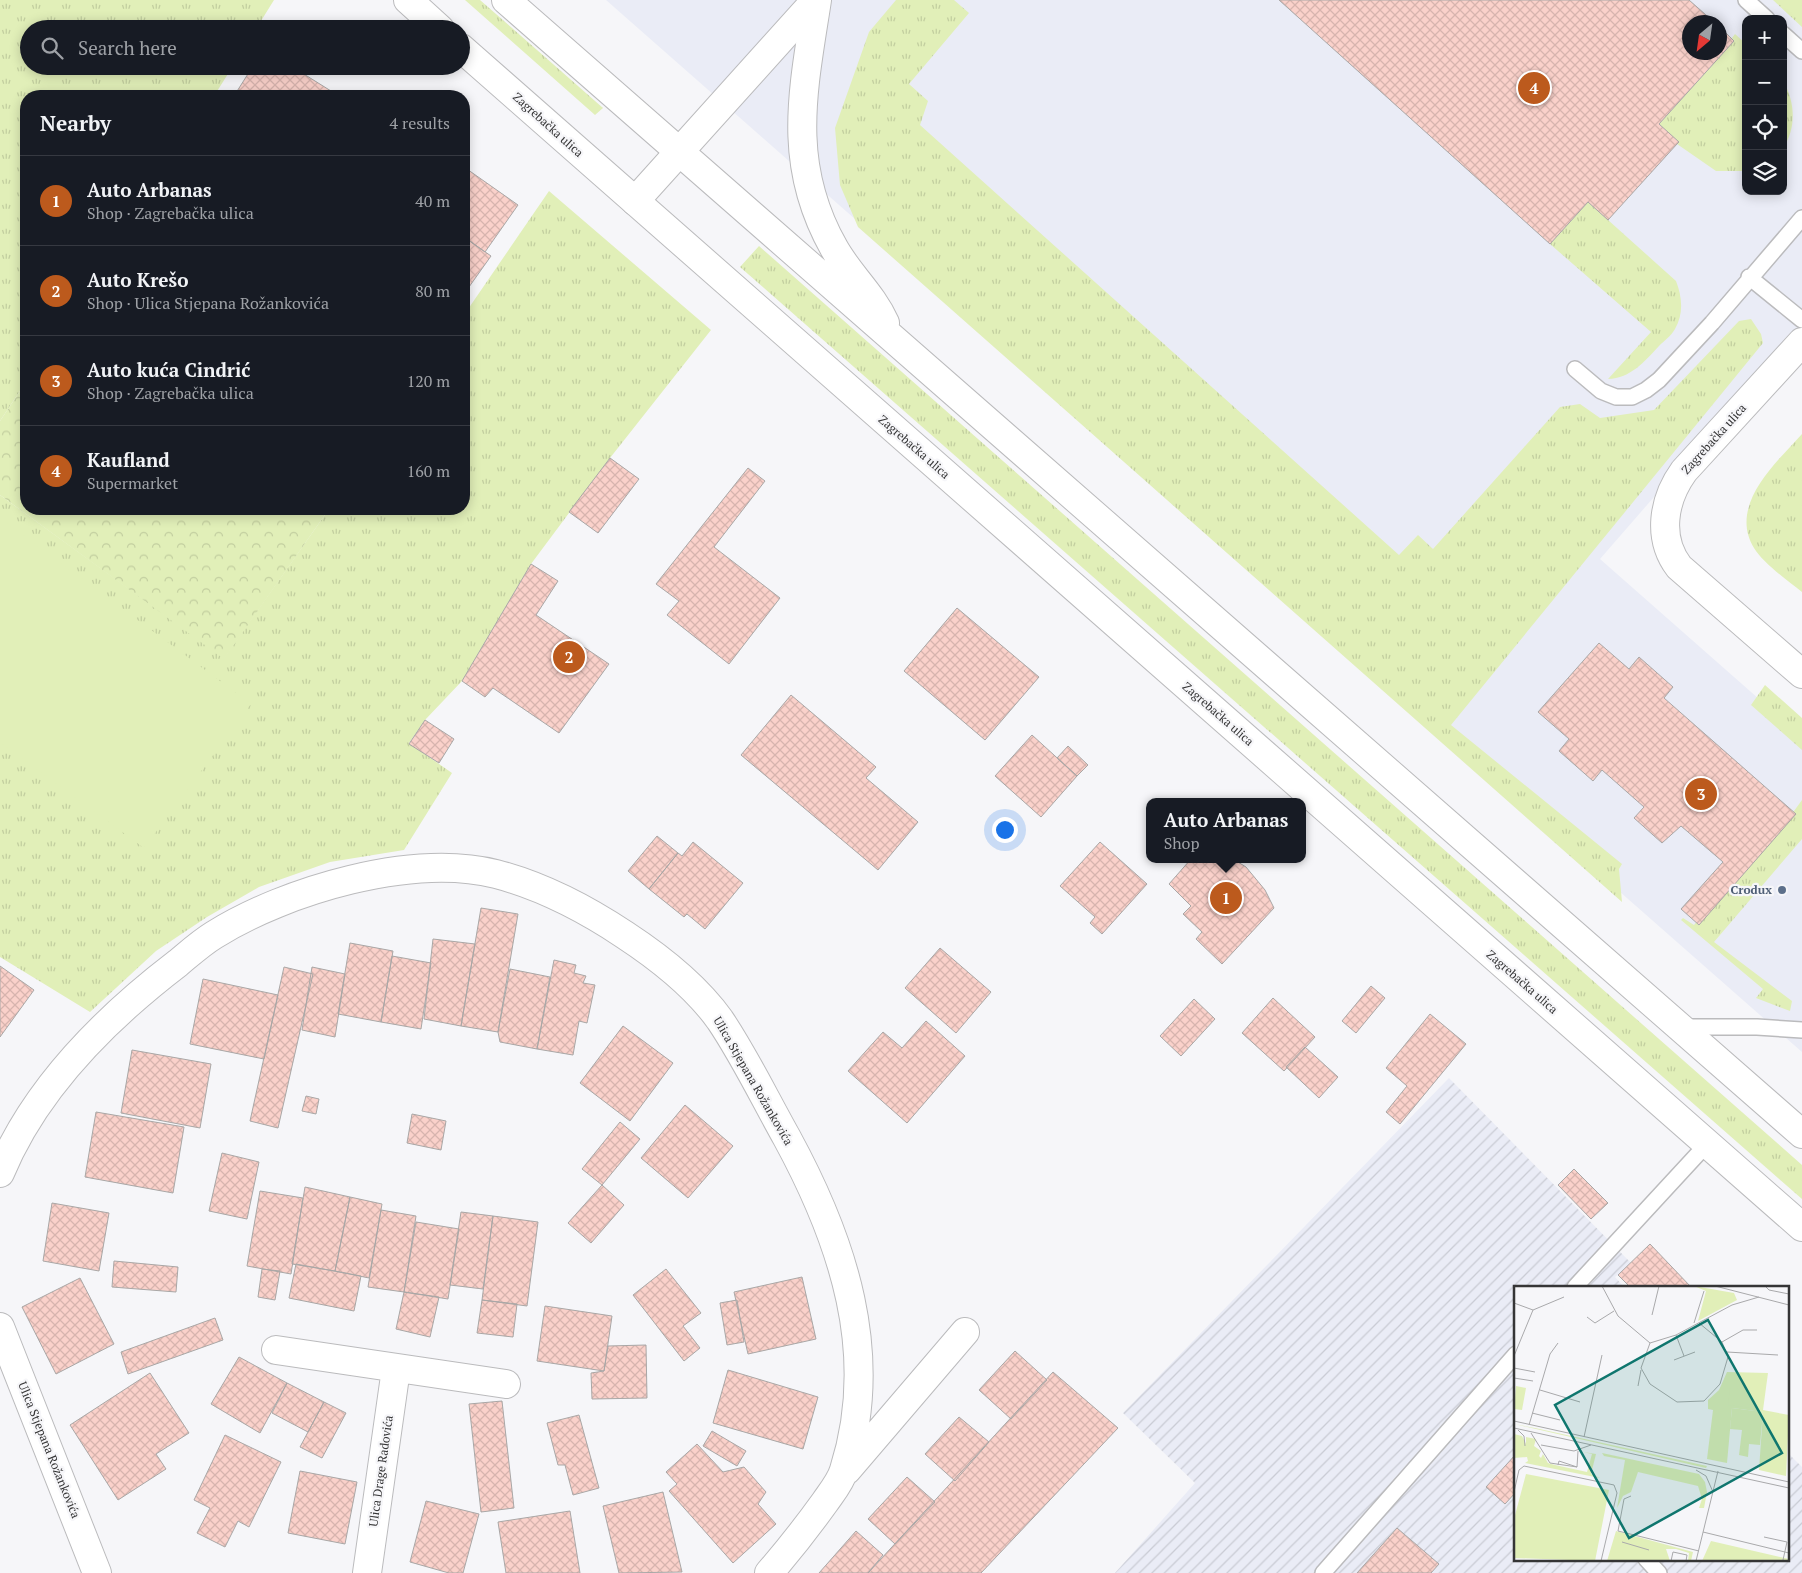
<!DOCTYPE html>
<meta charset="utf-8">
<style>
body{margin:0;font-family:"PT Serif",serif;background:#242831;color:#f1f3f6}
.controls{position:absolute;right:15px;top:15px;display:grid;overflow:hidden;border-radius:10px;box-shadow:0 2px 12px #0003}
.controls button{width:45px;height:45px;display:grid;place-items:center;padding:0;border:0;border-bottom:1px solid #363941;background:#171b24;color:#f1f3f6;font:25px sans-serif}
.compass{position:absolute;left:1682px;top:15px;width:45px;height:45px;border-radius:50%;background:#171b24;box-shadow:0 2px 12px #0003;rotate:209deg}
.you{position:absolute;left:1004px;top:829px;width:18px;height:18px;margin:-12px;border:4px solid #fff;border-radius:50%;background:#1a73e8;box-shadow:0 0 0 8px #1a73e833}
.badge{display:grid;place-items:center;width:32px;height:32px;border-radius:50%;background:#bc5a1d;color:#fff;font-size:16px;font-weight:700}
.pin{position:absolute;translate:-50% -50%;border:2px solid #fff;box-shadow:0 1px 5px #0006}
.popup{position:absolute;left:1146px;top:798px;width:160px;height:65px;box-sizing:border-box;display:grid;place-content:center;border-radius:10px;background:#171b24;filter:drop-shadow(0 1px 4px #0005);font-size:16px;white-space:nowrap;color:#9ea1a6}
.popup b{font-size:19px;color:#f1f3f6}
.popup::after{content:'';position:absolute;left:50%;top:100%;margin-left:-10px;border:10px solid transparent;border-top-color:#171b24}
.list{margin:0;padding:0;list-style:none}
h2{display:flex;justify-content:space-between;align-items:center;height:65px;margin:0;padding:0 20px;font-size:21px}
h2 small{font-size:16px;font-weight:400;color:#9ea1a6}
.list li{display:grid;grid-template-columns:32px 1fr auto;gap:15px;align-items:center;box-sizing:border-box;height:90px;padding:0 20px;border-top:1px solid #363941}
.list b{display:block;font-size:19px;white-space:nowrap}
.list p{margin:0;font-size:16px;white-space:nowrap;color:#9ea1a6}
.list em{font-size:16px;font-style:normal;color:#9ea1a6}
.icon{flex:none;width:28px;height:28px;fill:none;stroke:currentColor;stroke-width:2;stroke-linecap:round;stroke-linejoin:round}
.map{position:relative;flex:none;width:1802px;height:1573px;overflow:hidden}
.search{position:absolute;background:#171b24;box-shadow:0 2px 12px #0003;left:20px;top:20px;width:450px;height:55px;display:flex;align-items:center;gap:12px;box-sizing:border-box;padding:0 18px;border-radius:28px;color:#9ea1a6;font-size:19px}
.panel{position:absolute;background:#171b24;box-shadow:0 2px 12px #0003;left:20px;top:90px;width:450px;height:425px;border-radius:20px}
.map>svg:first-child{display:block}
</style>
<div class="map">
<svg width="1802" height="1573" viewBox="0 0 1802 1573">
<defs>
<pattern id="industrial-furrows" width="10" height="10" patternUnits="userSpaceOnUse" patternTransform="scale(1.25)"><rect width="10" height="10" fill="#eaecf6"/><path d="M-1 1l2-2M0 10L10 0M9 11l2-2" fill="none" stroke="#c9cbd4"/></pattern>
<pattern id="grass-tufts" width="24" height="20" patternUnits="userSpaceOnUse" patternTransform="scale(1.25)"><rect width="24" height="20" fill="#e1efb8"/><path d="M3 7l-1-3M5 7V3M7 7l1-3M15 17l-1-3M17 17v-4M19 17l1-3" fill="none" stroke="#c2ce9f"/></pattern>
<pattern id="forest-crowns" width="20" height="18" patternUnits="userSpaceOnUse" patternTransform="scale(1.25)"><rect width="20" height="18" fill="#e1efb8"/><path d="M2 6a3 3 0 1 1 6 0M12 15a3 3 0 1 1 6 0" fill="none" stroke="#c2ce9f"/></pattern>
<pattern id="building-cross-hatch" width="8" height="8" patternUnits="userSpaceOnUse" patternTransform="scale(1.25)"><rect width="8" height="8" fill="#fad1ca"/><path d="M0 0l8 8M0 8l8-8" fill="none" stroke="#d7b4ae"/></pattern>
</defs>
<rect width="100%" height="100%" fill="#f6f6f9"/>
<path fill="#eaecf6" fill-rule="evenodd" d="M606,0H1778L1802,21V327L1600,559L1802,737V1052ZM1746,19H1783V191H1746ZM1690,22H1720V52H1690Z"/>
<path fill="url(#industrial-furrows)" d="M1449,1078L1631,1263L1615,1277L1624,1287H1516V1559H1788V1453L1802,1467V1573H1115L1195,1483L1123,1413Z"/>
<path fill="url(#grass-tufts)" d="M0,0H274L256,29H29V66H233L214,96H26V382L0,421Z
M465,0H480L603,108L595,115Z
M896,0H954L969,13L909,84L928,101L920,125L1399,555L1418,535L1433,549L1560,407L1580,404L1600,418L1654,410L1739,321L1751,319L1761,334L1763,343L1451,725L1622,864L1619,869L1622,902L858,227L840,185L835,128L869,32Z
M1773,0H1802V27Z
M1735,34L1746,44V171H1716L1677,144L1678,142L1659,124L1734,41L1732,38Z
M1783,81C1795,101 1797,128 1783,148Z
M549,191L711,330L610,458L531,564L462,681L425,720L409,743L452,773L404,850L330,862L259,887L207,917L156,951L90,1012L0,957V495L224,658L329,509H464V315Z
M1588,202L1676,281C1682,296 1684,314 1675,329C1671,336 1664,341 1659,346C1644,362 1631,378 1608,379L1651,332L1550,244Z
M759,246L1802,1165V1199L740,267Z
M1802,434V592C1788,581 1763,563 1754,548C1728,505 1776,463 1802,434Z
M1765,685L1802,718V750L1751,705Z
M1802,800V839L1714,942L1792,1001L1790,1011L1756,998L1763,989L1681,920L1683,918L1694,925L1786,812L1794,811Z"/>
<path fill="url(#forest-crowns)" d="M26,382V509H329L224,659L0,495V421Z"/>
<path fill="#e1efb8" d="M0,518L251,704L144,848L0,742Z"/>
<path fill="url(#building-cross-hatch)" stroke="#a9a7a6" d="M1279,0H1689L1714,22H1690V52H1720V27L1734,41L1659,124L1679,142L1677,144L1608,220L1588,202L1550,244Z
M253,66H291L339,96H234Z
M464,167L518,205L485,252L464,237Z
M464,237L491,256L464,294Z
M610,458L639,479L598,533L569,512Z
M748,468L765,481L714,547L780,598L729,664L667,615L679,601L656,584Z
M531,564L558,581L536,615L609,664L559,733L493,688L485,697L462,681Z
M957,608L1039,677L985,740L904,671Z
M1599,643L1629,669L1639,657L1673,687L1664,698L1796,814L1699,925L1681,909L1723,862L1681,826L1662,843L1634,818L1644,807L1602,770L1593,781L1559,751L1569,739L1538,712Z
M791,695L876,767L866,778L918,822L878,870L741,755Z
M425,720L454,739L439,763L409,744Z
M1032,735L1077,776L1041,817L995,776Z
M1068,746L1088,765L1077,776L1057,758Z
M657,836L678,853L649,889L628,871Z
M693,842L743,883L705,929L687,914L684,917L649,889L678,853L682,856Z
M1100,842L1147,884L1102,934L1090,923L1095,917L1060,886Z
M1191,859H1233L1246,867L1265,890L1274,908L1222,964L1196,939L1202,932L1183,914L1191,906L1169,884Z
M481,908L518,914L498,1032L461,1026Z
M433,939L475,944L461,1026L424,1019Z
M350,943L393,951L381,1022L338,1014Z
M940,948L991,992L956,1033L905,988Z
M392,956L431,963L421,1029L381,1022Z
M554,960L576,965L574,973L586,976L583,983L595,985L587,1023L579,1021L573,1055L537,1049Z
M0,966L34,990L0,1037Z
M284,967L313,974L278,1128L250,1121Z
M312,967L345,974L335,1037L302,1030Z
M510,969L550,977L537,1049L500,1042L498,1032Z
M203,979L278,995L264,1059L190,1044Z
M1371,986L1385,998L1356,1033L1342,1021Z
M1273,998L1315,1037L1284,1071L1242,1033Z
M1194,999L1215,1019L1181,1056L1160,1036Z
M1430,1014L1466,1044L1400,1124L1386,1112L1407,1086L1386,1068Z
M926,1021L965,1056L907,1123L848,1071L883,1032L902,1048Z
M623,1026L673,1063L630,1121L580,1083Z
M1305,1047L1338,1077L1319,1098L1286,1067Z
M132,1050L211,1064L200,1128L121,1113Z
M306,1096L319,1099L316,1114L302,1111Z
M685,1105L733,1146L688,1198L641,1158Z
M96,1112L184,1127L173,1193L85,1177Z
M412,1114L446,1121L441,1150L407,1143Z
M620,1122L640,1139L602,1185L582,1169Z
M222,1153L259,1162L247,1219L209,1211Z
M1574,1169L1608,1203L1591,1219L1558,1185Z
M602,1185L624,1205L591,1243L568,1223Z
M305,1187L350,1197L335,1271L292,1264Z
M260,1191L303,1198L291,1274L247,1266Z
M350,1197L382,1204L369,1278L335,1271Z
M52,1203L109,1213L99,1271L43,1261Z
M381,1210L416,1216L404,1292L368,1287Z
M461,1212L493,1216L483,1289L450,1285Z
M493,1216L538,1222L527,1306L482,1300Z
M416,1222L459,1229L448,1299L404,1292Z
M1650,1244L1691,1287H1630L1618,1275Z
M114,1261L178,1267L176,1292L112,1287Z
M296,1264L361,1276L354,1311L289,1298Z
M262,1269L280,1271L275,1300L258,1297Z
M666,1269L701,1313L683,1326L700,1348L684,1361L633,1295Z
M802,1277L816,1339L748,1354L734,1292Z
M80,1278L114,1344L56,1374L22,1307Z
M404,1292L439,1297L430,1337L396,1329Z
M482,1300L517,1304L513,1337L477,1333Z
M737,1300L744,1342L727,1345L720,1303Z
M545,1306L612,1316L604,1371L537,1361Z
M215,1318L223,1340L128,1374L121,1352Z
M646,1345L647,1398L592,1399L591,1373L604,1371L608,1346Z
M1015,1351L1047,1380L1011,1419L979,1390Z
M239,1357L287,1383L260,1433L211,1404Z
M728,1370L818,1397L803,1449L713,1423Z
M1053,1372L1118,1428L981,1573H868Z
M150,1373L189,1433L156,1454L166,1469L118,1500L70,1425Z
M287,1383L324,1402L308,1432L272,1413Z
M502,1401L514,1508L481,1512L469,1404Z
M324,1402L346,1413L322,1458L300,1447Z
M579,1415L599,1488L573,1495L565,1465H558L547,1423Z
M959,1417L989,1442L955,1481L925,1454Z
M712,1431L746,1451L737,1466L703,1446Z
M225,1435L281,1462L249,1527L238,1521L225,1547L197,1533L210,1508L194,1500Z
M697,1444L723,1472L744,1467L766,1492L758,1504L776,1524L733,1563L669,1491L677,1484L666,1472Z
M1516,1454V1492L1505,1504L1486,1487Z
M300,1471L357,1482L345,1544L288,1533Z
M907,1477L935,1502L895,1544L868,1519Z
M663,1492L682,1572L619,1573L603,1506Z
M426,1501L479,1514L463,1573H449L410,1562Z
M570,1511L580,1573H506L498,1522Z
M1397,1528L1439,1564L1431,1573H1357Z
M856,1531L883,1555L868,1573H819Z"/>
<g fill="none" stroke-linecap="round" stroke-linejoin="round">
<defs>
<path id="service" d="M1746,0L1767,19
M1783,34L1802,51
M1749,277L1802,320
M1575,369L1601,391L1616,397H1632L1646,390L1659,380L1712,323L1802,218
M1681,1027H1757L1802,1030
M1575,1287L1707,1144
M1646,1559L1659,1573
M1323,1573L1516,1354"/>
<path id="minor" d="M635,201L816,0
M1802,342L1684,471C1663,500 1657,538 1679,567L1802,674
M0,1173C35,1088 106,1018 178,963C190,953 201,943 214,935C286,890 412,853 496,874C542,886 586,909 625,935C660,958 695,985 720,1020C745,1057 765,1099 787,1138C843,1241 881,1354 844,1470C841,1481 832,1492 825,1502C807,1527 789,1550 769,1573
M0,1327L97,1573
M276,1350L506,1384
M847,1470L965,1332
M367,1573L396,1369"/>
<path id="primary" d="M408,0L440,29
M506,0L1802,1134
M817,0C803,91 786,163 834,248C849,275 872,294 885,323
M461,48L1802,1227"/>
</defs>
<use href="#service" stroke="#bbbbbd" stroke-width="18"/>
<use href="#minor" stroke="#bbbbbd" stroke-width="30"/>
<use href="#primary" stroke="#bbbbbd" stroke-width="30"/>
<use href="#service" stroke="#fff" stroke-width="15"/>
<use href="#minor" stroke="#fff" stroke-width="28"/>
<use href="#primary" stroke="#fff" stroke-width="28"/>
</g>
<circle fill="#5c6f8a" stroke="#f6f6f9" stroke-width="2" cx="1782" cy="890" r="5"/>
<g text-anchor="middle" stroke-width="4.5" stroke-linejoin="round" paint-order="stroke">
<g font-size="12" fill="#353536" stroke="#f6f6f9">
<text transform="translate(548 125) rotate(42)" y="4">Zagrebačka ulica</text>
<text transform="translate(1714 439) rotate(-48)" y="4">Zagrebačka ulica</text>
<text transform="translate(914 447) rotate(41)" y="4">Zagrebačka ulica</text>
<text transform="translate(1218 714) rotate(41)" y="4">Zagrebačka ulica</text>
<text transform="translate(1522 982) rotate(41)" y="4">Zagrebačka ulica</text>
<text transform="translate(753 1081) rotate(60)" y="4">Ulica Stjepana Rožankovića</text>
<text transform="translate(49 1450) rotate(68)" y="4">Ulica Stjepana Rožankovića</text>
<text transform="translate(381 1471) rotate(-82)" y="4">Ulica Drage Radovića</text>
</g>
<g font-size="12" font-weight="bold" fill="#4e5e75" stroke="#f6f6f9" text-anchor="end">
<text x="1772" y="894">Crodux</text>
</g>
</g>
<g transform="translate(1514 1286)">
<rect width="275" height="275" fill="#f6f6f9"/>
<path d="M180,0L220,7L223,14L184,35L192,5ZM213,86L254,87L249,124L275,129L272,190L245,184L249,126L218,122L213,177L193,173L199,124L194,123V114L205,104ZM0,138L21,142L193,180L192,182ZM0,148L8,150L12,158V151L22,153L20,160L27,165L25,170L27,172L29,168L34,177L41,179L73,186L78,168L69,166L82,168L77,188L86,192L11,177L14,175L13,171L0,172ZM88,167L185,188L191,196L193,206L190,222H185L188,213L184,200L124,186L117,206L109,210L103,222L111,174L90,170ZM12,188L95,204L81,275L0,272V233ZM102,245L179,266L177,275H174L175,267L162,263H152L156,275H93ZM197,255L275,273V275H188Z" fill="#e1efb8"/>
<path d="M218,122L249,126L246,159L235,158L234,171L225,169L228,144L216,143Z" fill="#e1efb8"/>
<path d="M2,100L12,102L8,124L0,123ZM216,102L248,106L245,123L214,119Z" fill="#e1efb8"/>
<path fill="none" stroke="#a9a9ab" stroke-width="1" d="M88,0L104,30L136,57M201,0L275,19M251,0L255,4L275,8M0,17L19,24L50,11M138,29L145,0M73,31L81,37L100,25M180,37L190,5M162,49L170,70M208,56L229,44H243M136,57L127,82L136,98L163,116L190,115L206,98L214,71L208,56L185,37M136,57L162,49L218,19L245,11M213,66L264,69M0,70L19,24M160,74L181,66M0,82L21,86M0,92L19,95M124,100L127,84M26,104L66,116M18,127L46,134M0,135L275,196M15,139L36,68L44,57M0,142L275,202M4,144L10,150L11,160M17,147L36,177L63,181M70,151L88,69M27,159L60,165L77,159M44,179L45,175L63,181M63,181L64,165M182,184L192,190L199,206M0,206L5,184L10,180L100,199L103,207L87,275M117,210L110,213L104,245L185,265M189,246L275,267M250,251L273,256L269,274M108,256L135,264M157,275L159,266L173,269L172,275M182,275L204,185"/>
<path fill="#0f766e" fill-opacity="0.15" stroke="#0f766e" stroke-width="2.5" d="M194,34L268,167L115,252L41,119Z"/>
<rect width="275" height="275" fill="none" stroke="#353536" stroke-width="2.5"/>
</g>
</svg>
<div class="controls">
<button>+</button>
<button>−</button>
<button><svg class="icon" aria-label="locate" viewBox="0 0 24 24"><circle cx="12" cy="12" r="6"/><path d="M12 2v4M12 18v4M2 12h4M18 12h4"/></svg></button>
<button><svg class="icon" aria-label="layers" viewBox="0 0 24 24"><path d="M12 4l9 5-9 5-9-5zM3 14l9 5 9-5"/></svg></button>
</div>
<svg class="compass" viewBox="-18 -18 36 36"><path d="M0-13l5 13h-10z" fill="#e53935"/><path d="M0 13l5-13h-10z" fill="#9ea1a6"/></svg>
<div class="you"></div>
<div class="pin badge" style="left:1226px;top:898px">1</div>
<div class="popup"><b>Auto Arbanas</b>Shop</div>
<div class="pin badge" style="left:569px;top:657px">2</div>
<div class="pin badge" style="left:1701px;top:794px">3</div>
<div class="pin badge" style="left:1534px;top:88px">4</div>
<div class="search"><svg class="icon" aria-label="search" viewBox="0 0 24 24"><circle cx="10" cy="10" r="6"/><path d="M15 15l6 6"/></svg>Search here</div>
<section class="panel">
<h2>Nearby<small>4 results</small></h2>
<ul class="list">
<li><span class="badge">1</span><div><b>Auto Arbanas</b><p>Shop · Zagrebačka ulica</p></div><em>40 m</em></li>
<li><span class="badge">2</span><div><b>Auto Krešo</b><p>Shop · Ulica Stjepana Rožankovića</p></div><em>80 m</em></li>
<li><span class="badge">3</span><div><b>Auto kuća Cindrić</b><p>Shop · Zagrebačka ulica</p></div><em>120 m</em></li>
<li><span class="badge">4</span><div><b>Kaufland</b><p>Supermarket</p></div><em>160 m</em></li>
</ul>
</section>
</div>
